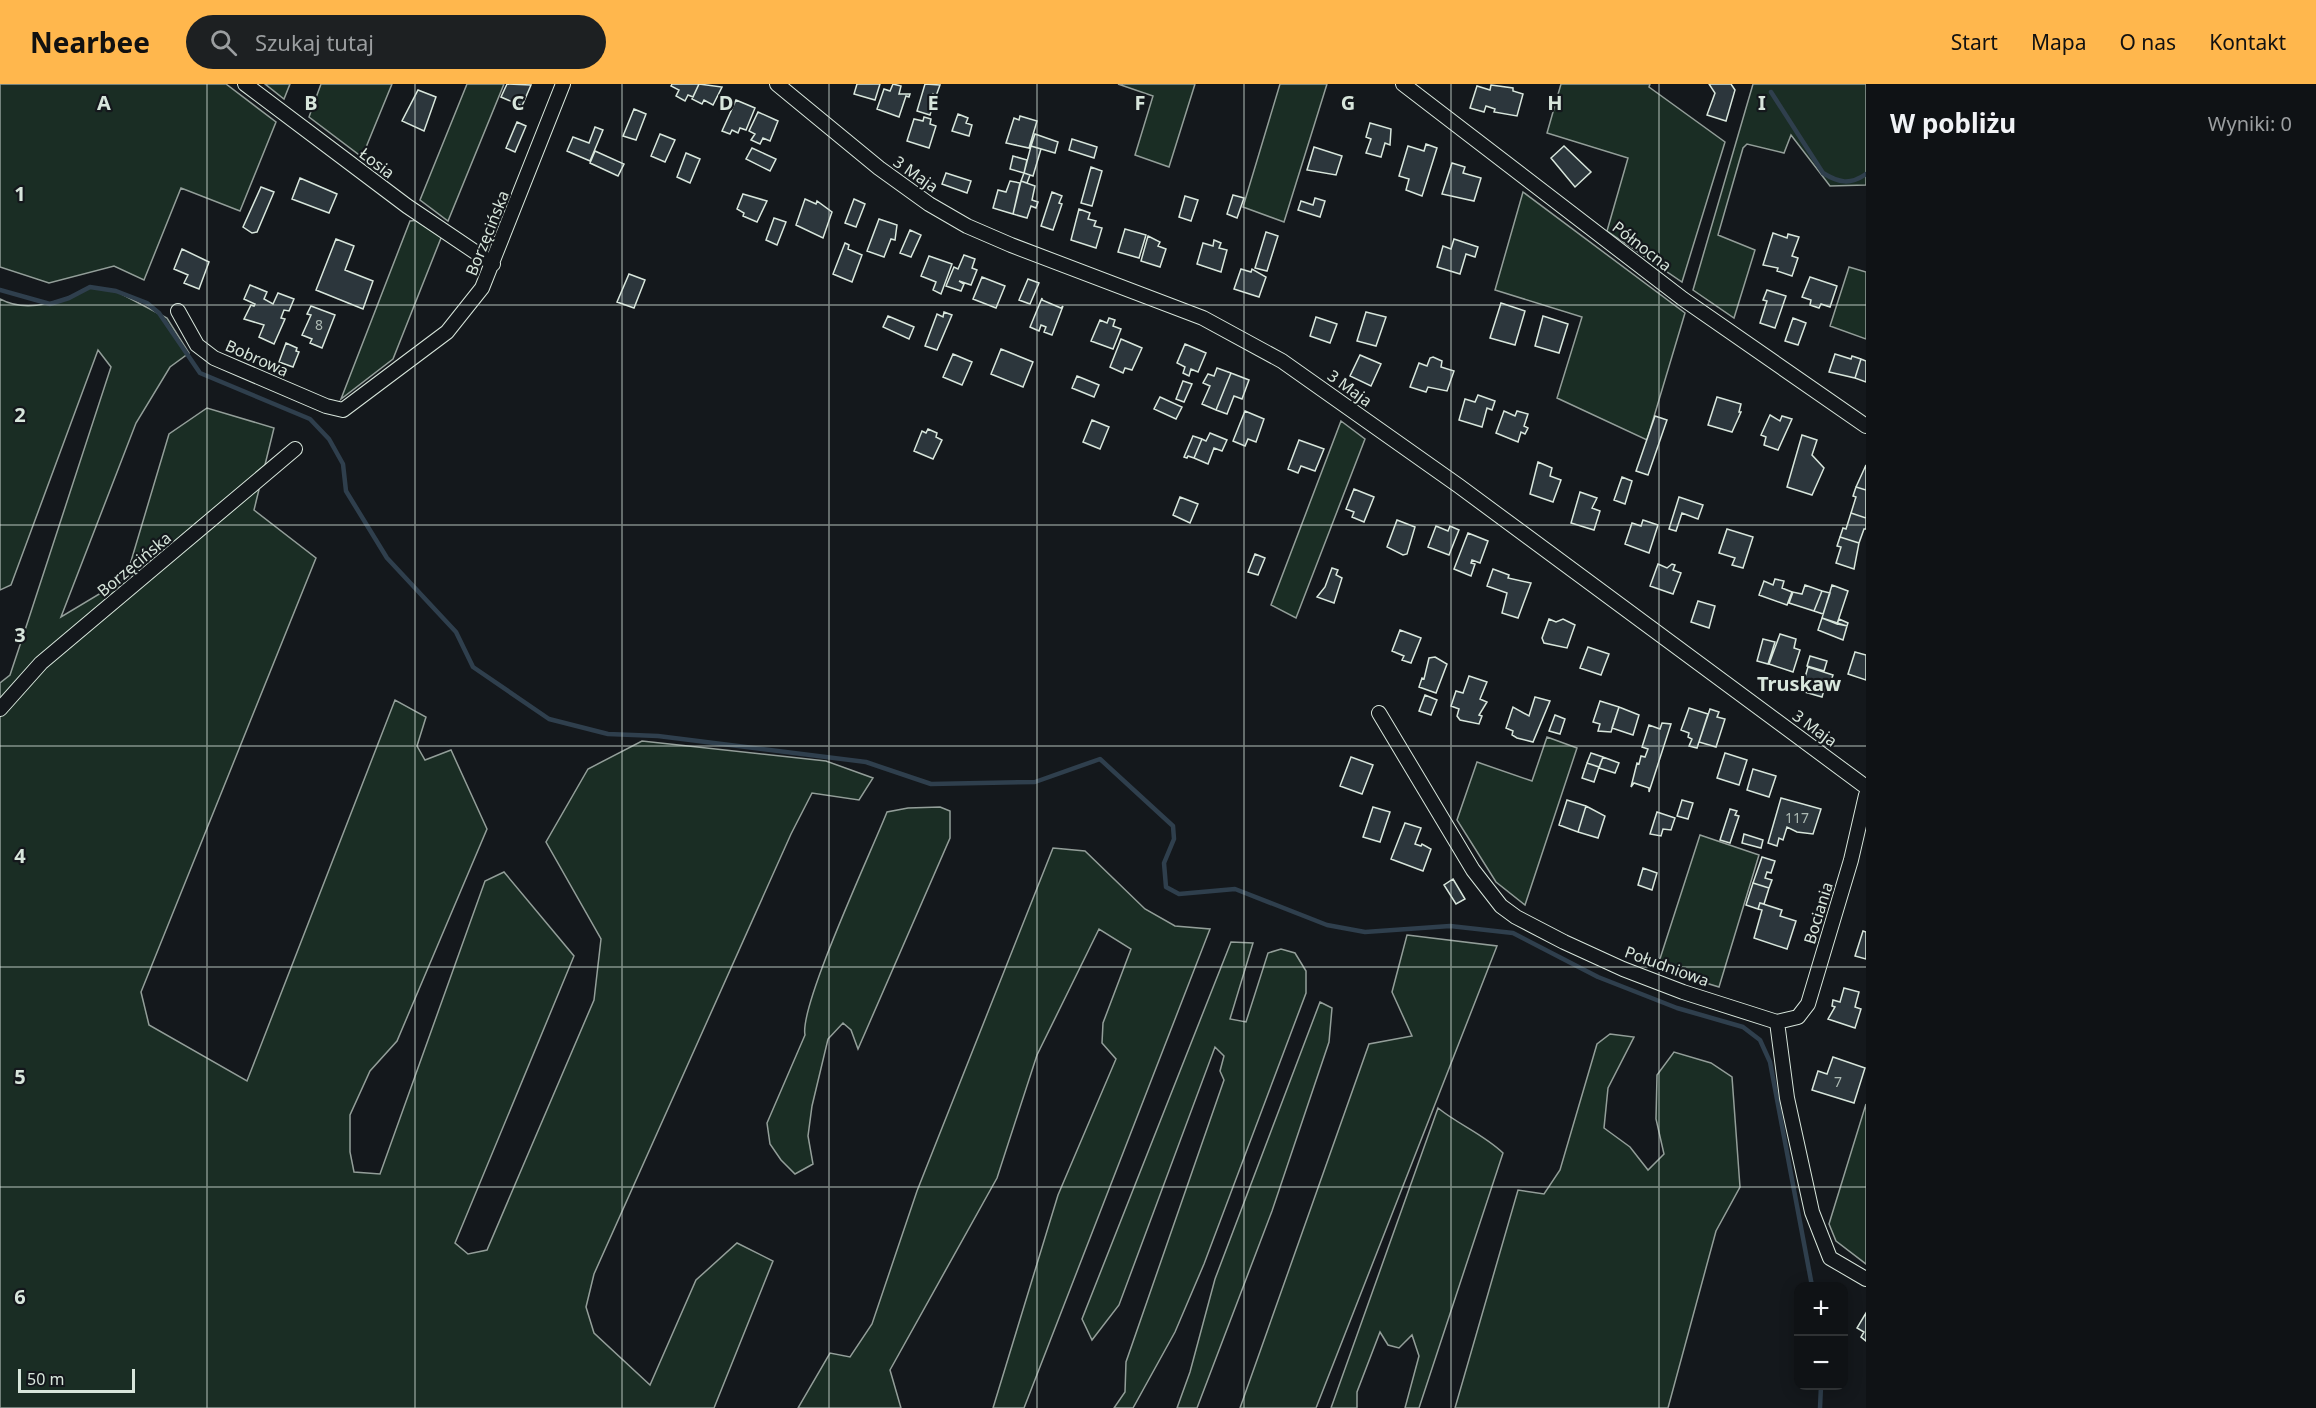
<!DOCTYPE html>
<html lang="pl">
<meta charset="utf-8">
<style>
body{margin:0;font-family:"Noto Sans",sans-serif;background:#1d2022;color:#f1f3f6}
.controls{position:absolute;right:18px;bottom:18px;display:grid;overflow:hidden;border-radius:12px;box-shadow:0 3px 15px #0003}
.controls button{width:54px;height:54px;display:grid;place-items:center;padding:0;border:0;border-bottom:2px solid #2f3234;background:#0f1215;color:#f1f3f6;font:30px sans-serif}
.scale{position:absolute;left:18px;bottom:15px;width:117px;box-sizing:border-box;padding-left:6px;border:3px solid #d8e6dc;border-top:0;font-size:16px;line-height:21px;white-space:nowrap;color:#d8e6dc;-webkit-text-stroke:4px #14181c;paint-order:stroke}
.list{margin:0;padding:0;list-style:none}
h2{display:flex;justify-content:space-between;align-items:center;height:78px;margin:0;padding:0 24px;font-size:26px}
h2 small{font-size:20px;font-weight:400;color:#9b9ea0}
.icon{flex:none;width:33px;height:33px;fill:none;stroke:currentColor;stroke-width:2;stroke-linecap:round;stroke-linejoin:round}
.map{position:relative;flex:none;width:1866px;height:1324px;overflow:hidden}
header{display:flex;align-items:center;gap:36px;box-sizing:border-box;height:84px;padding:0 30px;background:#ffb74d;color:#111}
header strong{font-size:28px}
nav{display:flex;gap:33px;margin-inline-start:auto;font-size:21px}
.search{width:420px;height:54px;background:#1d2022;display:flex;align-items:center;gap:15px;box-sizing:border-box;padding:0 21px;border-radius:33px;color:#9b9ea0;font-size:22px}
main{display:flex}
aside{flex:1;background:#0f1215}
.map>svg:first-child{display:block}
</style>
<header>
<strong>Nearbee</strong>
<div class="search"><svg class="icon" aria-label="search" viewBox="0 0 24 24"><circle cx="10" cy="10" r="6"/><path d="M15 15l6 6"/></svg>Szukaj tutaj</div>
<nav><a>Start</a><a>Mapa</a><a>O nas</a><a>Kontakt</a></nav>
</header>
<main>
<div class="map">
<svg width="1866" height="1324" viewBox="0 0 1866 1324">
<rect width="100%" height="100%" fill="#14181c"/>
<path fill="#1a2d24" stroke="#939e99" stroke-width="1.5" d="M0,0H226L276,38L240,127L181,104L144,196L114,182L49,199L0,183Z
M265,0H290L284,15Z
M321,0H392L362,73L309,33Z
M467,0H504L448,137L420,116Z
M1195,0L1169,83L1135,71L1153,12L1118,0Z
M1280,0H1327L1284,138L1243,123Z
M1561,0H1650L1649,3L1725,58L1682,198L1607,147L1628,74L1547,49Z
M1753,0H1866V101L1830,102L1791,51L1784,69L1747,60L1743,64L1718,151L1755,166L1734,234L1693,206Z
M1523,108L1685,229L1647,356L1557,314L1582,233L1495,206Z
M420,136L443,149L393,275L341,315L410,137Z
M1849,183L1866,188V255L1830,242Z
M90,203L116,207L167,234L189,269L170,283L136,339L61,533L126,494L169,350L207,324L274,344L254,426L316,474L141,908L149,941L247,997L395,616L426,633L417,662L425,676L451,666L487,745L397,957L370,987L350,1031V1068L354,1088L380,1090L485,797L504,788L574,872L455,1159L468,1170L487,1166L594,916L601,855L546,758L588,685L642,657L826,677L873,694L859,716L812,709L791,750L594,1190L586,1223L594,1249L650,1301L696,1196L737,1159L773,1177L714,1324H0V599L10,591L26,543L111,283L98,266L11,501L0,506V215C27,230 65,217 90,203Z
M1341,337L1365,355L1296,534L1271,521Z
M1547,653L1577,664L1525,821L1496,798L1457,736L1477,678L1532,697Z
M940,723L950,727V754L858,965L851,946L843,939L828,955L812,1022L808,1052L813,1080L795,1090L781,1076L770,1060L767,1039L805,951C799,922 872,766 887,728L908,724Z
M1700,751L1759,771L1719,903L1657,884Z
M1053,764L1085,767L1145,825L1175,842L1210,845L1024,1324H993L1058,1111L1116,975L1102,959L1103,939L1131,865L1099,845L1037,971L997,1094L890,1286L901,1324H798L830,1269L850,1273L872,1240L917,1107Z
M1407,851L1497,862L1316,1324H1240L1369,960L1412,952L1392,908Z
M1231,858L1253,859L1230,935L1246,938L1268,869L1281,865L1295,869L1306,887V909L1204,1180L1175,1248L1133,1324H1114L1125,1308L1126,1278L1224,996L1220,987L1224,972L1215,963L1119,1221L1092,1256L1082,1235Z
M1320,918L1332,924L1329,958L1272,1127L1197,1324H1177L1190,1288L1215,1195Z
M1610,950L1634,953L1608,1004L1604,1044L1630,1063L1648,1086L1664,1070L1656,1035L1657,991L1674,968L1711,979L1732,993L1740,1103L1716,1147L1668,1324H1455L1518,1106L1544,1110L1560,1086L1597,960Z
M1866,1020V1180L1836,1157L1829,1140Z
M1438,1024C1459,1041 1483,1050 1503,1069L1419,1324H1405L1419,1272L1412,1251L1399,1264L1388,1261L1380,1248L1357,1308V1324H1331Z"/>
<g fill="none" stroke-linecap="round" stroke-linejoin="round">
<path stroke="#2f3f4d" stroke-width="4.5" d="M1771,8L1823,89C1839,99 1850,101 1866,90
M0,206L50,220L69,214L90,203L116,207L147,219L159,229L200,289L310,335L329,355L343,380L346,407L387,474L456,548L473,583L549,635L608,650L658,652L866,678L931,700L1035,698L1100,675L1173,742L1174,755L1164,779L1166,803L1179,810L1235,805L1327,841L1365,848L1450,842L1513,849L1598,893L1677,924L1743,943L1760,956L1770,978L1812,1202
M1820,1324L1821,1302"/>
</g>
<path fill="#2c363c" stroke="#d8e6dc" stroke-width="1.5" d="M507,0L531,1L522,22L501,13Z
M672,0H699L693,13L688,11L685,17L676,12L679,6L671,2Z
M699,0L722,3L713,21L704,16L702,20L692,15Z
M857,0H880L875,16L854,10Z
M893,0L901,2L899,10H910L909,13L906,12L899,33L877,25L884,5L890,7Z
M925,0L940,1L936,12L933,10L929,22L932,24L930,31L917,27Z
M1709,0H1731L1735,6L1726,37L1707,31L1715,9Z
M1491,1L1513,4V7L1523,10L1517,32L1494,28L1495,25L1486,22L1484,28L1470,24L1477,2L1490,6Z
M418,6L436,13L424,47L402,37Z
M736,16L755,24L746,46L740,44L738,49L732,46L730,50L722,47Z
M634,25L646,30L636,56L623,52Z
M758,28L778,37L770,57L763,54L760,60L751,56L755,50L749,47Z
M958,30L968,34L966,39L972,41L969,52L952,47Z
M1020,32L1037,37L1029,64L1006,59L1014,34L1019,36Z
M924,33L931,35L930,40L936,42L929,64L907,57L914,35L923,37Z
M517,38L526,42L515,68L506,64Z
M1370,39L1391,45L1390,61L1385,59L1381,73L1366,69L1371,55L1366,53Z
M595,43L603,46L590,77L567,67L573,53L589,59Z
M660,50L675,56L665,78L651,72Z
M1035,50L1058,58L1055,69L1031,62Z
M1072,55L1097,63L1094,74L1069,66Z
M1426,60L1437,64L1422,112L1406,106L1409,95L1399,92L1408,62L1424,67Z
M1031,62L1041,65L1033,92L1024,89Z
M1564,62L1591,88L1575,103L1551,74Z
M1314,63L1342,72L1336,91L1307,86Z
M752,64L776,75L770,87L746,75Z
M595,67L624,80L618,92L590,79Z
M686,69L700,75L690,99L677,93Z
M1013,72L1027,76L1024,89L1010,85Z
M1452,79L1465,83L1463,89L1481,94L1474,117L1442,110Z
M1091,83L1102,87L1092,122L1081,119Z
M946,89L971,97L967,109L942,100Z
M1024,89L1030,91L1027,99L1021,97Z
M300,94L337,110L329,129L292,115Z
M1010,97L1020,99L1013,130L993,124L998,106L1006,108Z
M1021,97L1035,102L1032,116L1038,118L1036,124L1031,122L1027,134L1013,130Z
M261,103L274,108L257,148L252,149L243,143Z
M1052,108L1062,112L1059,119L1062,120L1053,146L1041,142Z
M743,110L767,117L757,138L743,132L744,129L737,125Z
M1233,111L1244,114L1237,134L1227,130Z
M1185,112L1198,116L1191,137L1179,133Z
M1315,114L1325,117L1320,133L1298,126L1301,117L1313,121Z
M805,115L816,120L817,117L832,128L823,154L796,141Z
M854,115L865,120L856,143L845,139Z
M1079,125L1090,129L1088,135L1096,137L1094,142L1102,144L1096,164L1071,156Z
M774,134L786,138L777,161L766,156Z
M879,135L897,141L895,156L891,155L884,173L867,167Z
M1125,145L1146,151L1139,174L1118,168Z
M910,146L921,151L911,173L900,169Z
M1266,148L1278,152L1267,187L1255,184Z
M1773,149L1787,154L1788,150L1799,153L1792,172L1798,174L1792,192L1777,187L1778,184L1763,181Z
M1148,152L1160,158L1158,162L1166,165L1160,183L1141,177Z
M336,155L354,162L345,186L373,197L363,225L316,206Z
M1454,155L1478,163L1475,173L1466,170L1460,190L1437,183L1443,162L1451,165Z
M1214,156L1221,159L1219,164L1227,166L1221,188L1197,180L1203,159L1213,162Z
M845,159L849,161L848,165L862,171L852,198L833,190Z
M182,165L209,178L199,205L184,199L188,191L174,185Z
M964,171L975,175L972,184L977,186L971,201L959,197L964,200L961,207L946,202L954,183L958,185Z
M929,172L952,180L941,210L933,206L936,198L921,192Z
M1241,185L1251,188L1252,185L1266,193L1259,213L1234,205Z
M629,190L645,196L634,224L617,218Z
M982,193L1005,202L996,224L973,215Z
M1810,193L1837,202L1830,223L1821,220L1819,224L1810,221L1811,216L1802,213Z
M1028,195L1039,199L1030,220L1019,216Z
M250,201L267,208L264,215L273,220L278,209L294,215L289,227L284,226L281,234L285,235L274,260L259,253L264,241L244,235L251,221L254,222L255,220L244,215Z
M1767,206L1786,212L1775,244L1760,239L1767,217L1763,216Z
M1042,214V216L1061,224L1063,222L1052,251L1044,248L1046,243L1041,241L1039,247L1030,243Z
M1501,219L1525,227L1515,261L1490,254Z
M311,222L335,231L322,264L310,259L312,255L302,251L311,231L307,230Z
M944,228L952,231L937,266L925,262L937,230L943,233Z
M1366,228L1386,233L1376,262L1357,257Z
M888,232L914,243L909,255L883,243Z
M1543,232L1568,240L1559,269L1535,262Z
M1316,233L1337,240L1330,259L1310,252Z
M1109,234L1115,236L1113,242L1121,245L1113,265L1091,257L1100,236L1107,239Z
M1793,234L1806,239L1798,261L1785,257Z
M1121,255L1142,264L1132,286L1125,284L1123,289L1110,283Z
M286,259L297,264L296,267L299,268L293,283L279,278Z
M1185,260L1206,269L1198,288L1191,285L1189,292L1183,289L1185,283L1177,279Z
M1001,265L1033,278L1023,303L991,290Z
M953,270L972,278L962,301L943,293Z
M1835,270L1851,275L1852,272L1861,275L1855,294L1829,288Z
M1360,271L1381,280L1371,302L1350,292Z
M1433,273L1442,277L1441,283L1454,287L1447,307L1428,303L1426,308L1410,303L1419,279L1427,282L1430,274Z
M1861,275L1866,277V298L1855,294Z
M1217,284L1231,289L1216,326L1202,320L1210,302L1203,299L1208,290L1214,292Z
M1231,289L1249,296L1242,315L1234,312L1227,330L1216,326Z
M1077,292L1099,301L1094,313L1072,304Z
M1183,297L1192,300L1184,318L1176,315Z
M1478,311L1495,317L1492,326L1487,324L1482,343L1459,336L1465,315L1475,318Z
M1160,313L1182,323L1176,335L1154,325Z
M1717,313L1741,320L1739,328H1741L1732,348L1708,341Z
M1245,327L1264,335L1256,358L1248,355L1245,362L1233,357Z
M1504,327L1515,332L1517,327L1528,330L1524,342L1528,344L1525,350L1521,348L1518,358L1496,349Z
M1770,331L1780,337L1782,332L1792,335L1778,366L1764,361L1766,353L1761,351Z
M1655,332L1667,336L1648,391L1636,387Z
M1092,336L1109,343L1100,365L1083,358Z
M928,345L937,349L936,353L942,356L933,375L914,367L922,347L926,349Z
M1210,349L1227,356L1222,367L1214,364L1208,380L1194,374L1202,355L1206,357Z
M1802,351L1817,356L1812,371L1824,384L1812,411L1787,403Z
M1193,352L1202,355L1194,374L1188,372L1187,374L1184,373Z
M1299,356L1324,365L1315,387L1301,382L1298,389L1288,385Z
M1538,378L1552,384L1550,392L1561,396L1553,418L1530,410Z
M1866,381V406L1856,403Z
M1622,393L1632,397L1625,420L1614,416Z
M1856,403L1866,406V434L1851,429L1856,413L1853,412Z
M1354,405L1374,413L1364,438L1352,433L1354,428L1346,425Z
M1580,408L1597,414L1592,424L1600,427L1594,446L1571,439Z
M1180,413L1198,420L1190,439L1173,431Z
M1679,413L1703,421L1698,435L1682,429L1676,447L1669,445Z
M1851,429L1866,434V445H1864L1859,459L1840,453L1843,444L1846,445Z
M1397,436L1415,443L1407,470L1403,471L1387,463Z
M1643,436L1658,441L1649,469L1625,460L1632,439L1641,442Z
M1436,442L1448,447L1450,442L1459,446L1449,471L1428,463Z
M1727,445L1753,453L1743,484L1732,481L1735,474L1719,469Z
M1468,449L1488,457L1480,479L1472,476L1471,479L1475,480L1471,492L1454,485Z
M1840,453L1859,459L1854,485L1836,479L1841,463L1837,462Z
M1255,470L1265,474L1258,491L1248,488Z
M1658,480L1667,484L1672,480L1675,481L1673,486L1681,489L1673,510L1650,502Z
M1332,484L1338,486L1336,491L1342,494L1334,519L1317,513L1325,503Z
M1493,485L1509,491L1508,494L1531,499L1518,534L1502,529L1507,509L1487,502Z
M1775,495L1784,497L1782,504L1792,508L1787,521L1759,511L1764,497L1773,501Z
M1805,501L1822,507L1814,527L1789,519L1793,508L1802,510Z
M1832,501L1848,507L1837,540L1822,534Z
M1822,507L1830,509L1823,530L1814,527Z
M1698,517L1715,522L1709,544L1691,538Z
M1822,534L1847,542L1843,556L1818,546Z
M1549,535L1556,538L1563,535L1575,541L1567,564L1544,559L1542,554Z
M1839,535L1848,539L1847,542L1837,540Z
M1400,546L1421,554L1411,579L1402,576L1404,572L1392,567Z
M1780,550L1796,555L1794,564L1800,566L1793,588L1769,580Z
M1763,555L1775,558L1768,580L1757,577Z
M1588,563L1609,570L1601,591L1580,584Z
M1855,568L1866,571V596L1848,590Z
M1810,572L1827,577L1824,587L1807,582Z
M1435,573L1447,580L1436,609L1419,603L1422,594L1424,595L1429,574Z
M1808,583L1833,591L1829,603L1825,602L1822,613L1801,607Z
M1469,592L1487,598L1480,615L1487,618L1479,631L1482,632L1479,640L1460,636L1457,632L1459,625L1451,622L1456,607L1463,609Z
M1425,611L1437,616L1431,631L1419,627Z
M1535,613L1550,617L1533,658L1517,654L1512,651L1513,647L1506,644L1513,623L1529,632Z
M1600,617L1619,623L1611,648L1598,647L1600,640L1593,638Z
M1619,623L1639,631L1633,651L1612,644Z
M1689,624L1708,630L1697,664L1689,662L1692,655L1688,653L1689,649L1681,646Z
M1710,625L1719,628L1717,633L1725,635L1716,663L1699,658Z
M1555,631L1565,635L1560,650L1549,647Z
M1662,639L1671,640L1649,708V704L1634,699L1631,703L1637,679L1639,680L1641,672L1645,673L1648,665L1642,663L1649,641L1660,645Z
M1591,669L1603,673L1599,683L1587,679Z
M1725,669L1747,676L1739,701L1717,694Z
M1351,673L1373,681L1362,710L1340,702Z
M1603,673L1619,679L1615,689L1599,684Z
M1587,679L1599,683L1594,698L1582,694Z
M1753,685L1776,692L1769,713L1747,706Z
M1781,714L1821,725L1813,750L1797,748L1787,743L1783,756L1779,754L1777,762L1768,759Z
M1567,716L1586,722L1578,748L1559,741Z
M1682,716L1693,719L1688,735L1677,732Z
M1586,722L1605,732L1598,754L1578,748Z
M1373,723L1390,728L1380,758L1363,753Z
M1730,725L1737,727L1735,731L1739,732L1730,759L1720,756Z
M1657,728L1675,734L1671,746L1663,745L1661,752L1650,750Z
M1405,739L1421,744L1415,760L1421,762L1422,760L1431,765L1423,787L1391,775Z
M1744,750L1763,756L1761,764L1742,759Z
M1762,773L1775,777L1771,789L1767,788L1765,794L1772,796L1769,804L1753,799Z
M1643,784L1657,789L1652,806L1638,801Z
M1453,795L1465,815L1456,820L1444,801Z
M1753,799L1769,804L1764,820L1760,819L1758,825L1746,821Z
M1760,819L1782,826L1780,832L1796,837L1787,865L1754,854L1762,826L1758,825Z
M1863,847L1866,848V875L1855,872Z
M1844,904L1859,908L1855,923L1861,925L1855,944L1828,935L1835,923L1832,922L1833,916L1840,918Z
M1833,973L1865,984L1854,1019L1812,1006L1818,987L1827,990Z
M1866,1229V1257L1861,1253L1864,1248L1857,1244Z"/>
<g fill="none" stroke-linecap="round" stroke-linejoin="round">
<defs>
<path id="street" d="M245,0L407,122L493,180
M777,0L879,84L929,120L967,142L1011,161L1203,234L1282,277L1459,402L1866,703
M1403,0L1683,215L1866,342
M178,227L197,261L214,274L326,322L343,326L447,248L482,204L563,0
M0,625L41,579L295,365
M1379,629L1473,786L1501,822L1516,833L1564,858L1623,885L1683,908L1777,938
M1777,938L1787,1014L1812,1128L1830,1174L1866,1195
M1777,938L1798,933L1808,920L1851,776L1866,711"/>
</defs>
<use href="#street" stroke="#d8e6dc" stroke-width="16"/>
<use href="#street" stroke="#14181c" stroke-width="14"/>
</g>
<path fill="none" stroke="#d8e6dc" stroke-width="1.5" stroke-opacity="0.55" d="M207,0V1324M415,0V1324M622,0V1324M829,0V1324M1037,0V1324M1244,0V1324M1451,0V1324M1659,0V1324M0,221H1866M0,441H1866M0,662H1866M0,883H1866M0,1103H1866"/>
<g text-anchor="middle" stroke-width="4.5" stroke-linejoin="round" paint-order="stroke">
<g font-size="14" fill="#adbab4">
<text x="319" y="246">8</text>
<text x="1797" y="739">117</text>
<text x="1838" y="1003">7</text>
</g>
<g font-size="16" fill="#d8e6dc" stroke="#14181c">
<text transform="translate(377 79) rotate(37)" y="6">Łosia</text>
<text transform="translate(916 90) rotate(35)" y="6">3 Maja</text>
<text transform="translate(487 149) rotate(-68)" y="6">Borzęcińska</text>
<text transform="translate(1642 162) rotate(38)" y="6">Północna</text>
<text transform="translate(257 274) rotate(24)" y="6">Bobrowa</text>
<text transform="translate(1350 304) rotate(36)" y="6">3 Maja</text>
<text transform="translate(134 480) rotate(-40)" y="6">Borzęcińska</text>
<text transform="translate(1815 644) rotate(36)" y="6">3 Maja</text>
<text transform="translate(1818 829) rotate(-73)" y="6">Bociania</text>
<text transform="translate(1667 882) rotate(20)" y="6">Południowa</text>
</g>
<g font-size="20" font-weight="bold" fill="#d8e6dc" stroke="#14181c">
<text x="1799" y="607">Truskaw</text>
</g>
</g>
<g font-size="20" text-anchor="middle" font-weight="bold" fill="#d8e6dc" stroke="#14181c" stroke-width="4.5" stroke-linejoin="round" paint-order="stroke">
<text x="104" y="26">A</text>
<text x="311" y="26">B</text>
<text x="518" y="26">C</text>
<text x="726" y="26">D</text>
<text x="933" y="26">E</text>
<text x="1140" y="26">F</text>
<text x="1348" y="26">G</text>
<text x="1555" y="26">H</text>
<text x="1762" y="26">I</text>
<text x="20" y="117">1</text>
<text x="20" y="338">2</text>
<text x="20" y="558">3</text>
<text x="20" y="779">4</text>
<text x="20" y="1000">5</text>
<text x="20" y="1220">6</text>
</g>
</svg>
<div class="controls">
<button>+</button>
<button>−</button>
</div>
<div class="scale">50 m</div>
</div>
<aside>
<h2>W pobliżu<small>Wyniki: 0</small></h2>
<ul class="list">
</ul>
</aside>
</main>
